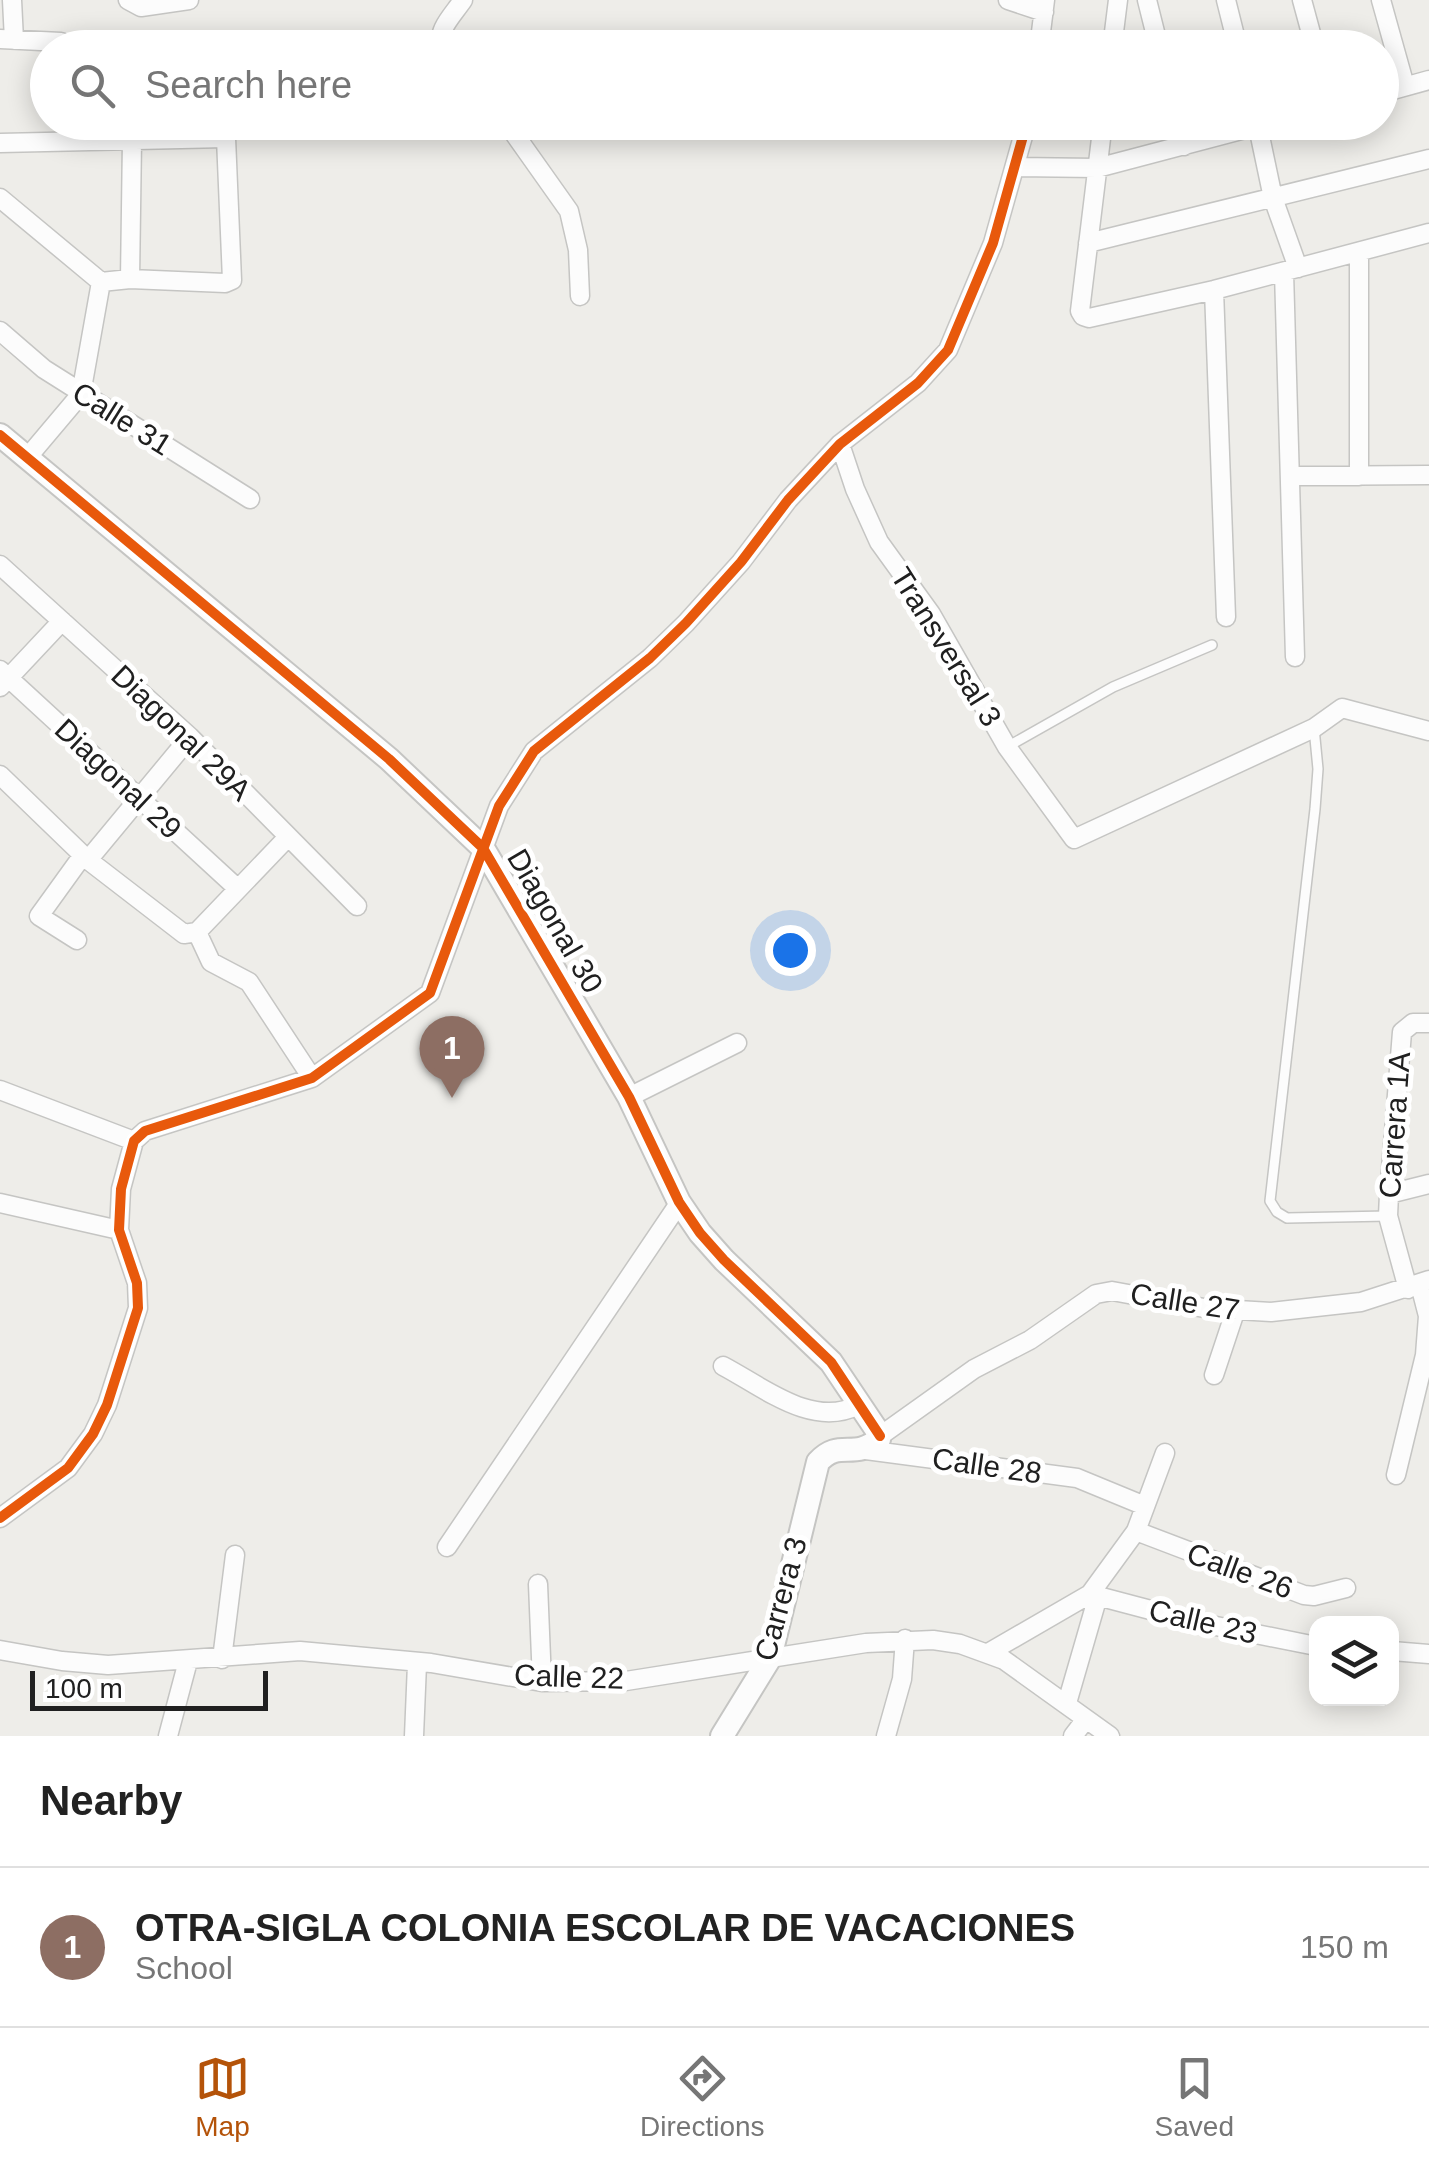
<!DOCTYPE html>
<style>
body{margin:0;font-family:Helvetica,sans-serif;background:#f6f6f6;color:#222}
.controls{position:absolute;right:30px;bottom:30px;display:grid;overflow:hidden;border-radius:20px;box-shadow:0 5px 25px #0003}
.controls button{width:90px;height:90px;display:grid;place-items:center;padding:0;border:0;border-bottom:2px solid #e0e0e0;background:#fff;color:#222;font:50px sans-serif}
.scale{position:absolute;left:30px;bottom:25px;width:238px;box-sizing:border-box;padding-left:10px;border:5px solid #202020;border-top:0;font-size:28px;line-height:35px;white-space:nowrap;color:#202020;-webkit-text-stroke:8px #fff;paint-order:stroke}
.you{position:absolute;left:790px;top:950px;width:35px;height:35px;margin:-25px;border:8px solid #fff;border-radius:50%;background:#1a73e8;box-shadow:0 0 0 15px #1a73e833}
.badge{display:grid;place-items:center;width:65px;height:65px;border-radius:50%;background:#b45309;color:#fff;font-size:32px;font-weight:700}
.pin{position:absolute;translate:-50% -82px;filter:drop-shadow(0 2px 5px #0008)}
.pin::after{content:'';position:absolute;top:52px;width:35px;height:30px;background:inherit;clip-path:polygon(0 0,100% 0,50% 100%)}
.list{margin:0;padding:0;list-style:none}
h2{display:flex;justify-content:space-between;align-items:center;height:130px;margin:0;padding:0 40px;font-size:42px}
h2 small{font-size:32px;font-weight:400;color:#767676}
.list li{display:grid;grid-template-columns:65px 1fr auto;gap:30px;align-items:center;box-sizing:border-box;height:160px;padding:0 40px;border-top:2px solid #e0e0e0}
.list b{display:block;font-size:38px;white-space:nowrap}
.list p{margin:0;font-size:32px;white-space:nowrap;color:#767676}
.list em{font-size:32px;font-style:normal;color:#767676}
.icon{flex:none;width:55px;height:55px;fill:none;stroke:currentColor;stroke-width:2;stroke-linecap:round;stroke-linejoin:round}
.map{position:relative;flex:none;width:1429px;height:1736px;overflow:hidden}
.search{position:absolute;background:#fff;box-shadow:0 5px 25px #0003;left:30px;right:30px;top:30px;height:110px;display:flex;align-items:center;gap:25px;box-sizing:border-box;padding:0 35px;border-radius:55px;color:#767676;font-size:38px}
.sheet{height:290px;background:#fff}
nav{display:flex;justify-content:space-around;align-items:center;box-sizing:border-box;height:140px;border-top:2px solid #e0e0e0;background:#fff;font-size:28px;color:#767676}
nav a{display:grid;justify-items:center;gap:5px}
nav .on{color:#b45309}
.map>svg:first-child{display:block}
</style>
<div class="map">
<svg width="1429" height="1736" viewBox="0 0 1429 1736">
<rect width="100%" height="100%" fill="#eeede9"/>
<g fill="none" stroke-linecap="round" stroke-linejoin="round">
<defs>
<path id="service" d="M1314,728L1318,769L1315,809L1270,1201L1277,1212L1287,1218L1388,1216
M1007,747L1113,687L1212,645"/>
<path id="minor" d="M12,0L14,40
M128,0L141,7L189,0
M1008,0L1044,12
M1147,0L1159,48
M1226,0L1238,48
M1302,0L1315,48
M1381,0L1405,86
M0,39L61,42
M442,48C436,30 453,15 463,0
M1039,48L1045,0
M1112,48L1118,0
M1382,93L1429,80
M506,122L569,211L578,250L580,296
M1103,122L1080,311L1083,316L1089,318L1214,290L1429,233
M1178,122L1184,146
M1257,122L1273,198L1298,268
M0,143L226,138L232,280L225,283L130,279L101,282
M1015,167L1097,168L1272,122
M0,198L101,282
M1088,243L1429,159
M1359,252V476
M1284,272L1295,657
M130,279L132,140
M1214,290L1226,617
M0,331L44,369L250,499
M840,444L855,489L879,542L931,614L1007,747L1074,839L1314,728L1342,708L1429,731
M27,458L81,394L101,282
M1291,476L1429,475
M0,565L190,737L357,906
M0,670L237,888
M0,687L62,621
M0,775L88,860L184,934L197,932L287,838
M88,860L190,737
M197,932L211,962L249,982L312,1078
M77,940L39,916L83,855
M0,1090L134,1141
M629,1097L737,1043
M1389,1194L1429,1184
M0,1203L119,1230
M1408,1289L1388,1216L1389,1194L1402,1032L1413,1023H1429
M723,1366C763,1387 813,1429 858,1405
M1214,1375L1235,1312
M880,1436L974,1369L1030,1340L1096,1294L1112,1291L1204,1308L1271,1312L1361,1302L1429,1280
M866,1450L1077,1478L1145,1506
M1396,1475L1425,1355L1428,1316L1420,1285
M0,1518L68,1468L93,1434L107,1405L138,1308L137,1283L119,1230L121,1189L134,1141L145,1131L312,1078L430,993L499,806L534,751L650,658L686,623L741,562L788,500L840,444L918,383L948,350L993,243L1027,122
M1136,1531L1304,1595L1314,1596L1346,1588
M447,1547L680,1202
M538,1584L542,1682
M1090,1594L1196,1622L1316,1646
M0,1650L62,1661L108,1665L300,1651L431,1663L542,1682L626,1681L866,1643L933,1640L960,1644L1004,1660L1110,1736
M1392,1651L1429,1654
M988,1653L1090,1594L1136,1531L1165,1453
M222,1659L235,1555
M1067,1703L1098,1596
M168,1736L188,1661
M414,1736L417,1664
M886,1736L902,1679L905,1639
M1073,1736L1086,1719"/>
<path id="tertiary" d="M0,435L389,759L483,848L629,1097L679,1202L700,1233L724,1260L831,1362L878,1432L879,1439C853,1461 840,1438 818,1462L770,1658L722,1736"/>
</defs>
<use href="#service" stroke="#c5c5c3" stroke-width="12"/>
<use href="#minor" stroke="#c5c5c3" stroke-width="21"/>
<use href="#tertiary" stroke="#c5c5c3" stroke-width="26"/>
<use href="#service" stroke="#fcfcfc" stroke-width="9"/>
<use href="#minor" stroke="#fcfcfc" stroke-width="18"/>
<use href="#tertiary" stroke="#fcfcfc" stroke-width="22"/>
<defs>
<path id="cycleway" d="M0,435L389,759L483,848L629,1097L679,1202L700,1233L724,1260L831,1362L880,1436
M0,1518L68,1468L93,1434L107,1405L138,1308L137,1283L119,1230L121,1189L134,1141L145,1131L312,1078L430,993L499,806L534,751L650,658L686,623L741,562L788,500L840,444L918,383L948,350L993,243L1027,122"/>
</defs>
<use href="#cycleway" stroke="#fff" stroke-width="16"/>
<use href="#cycleway" stroke="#e8590c" stroke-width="10"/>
</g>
<g text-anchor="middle" stroke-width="10" stroke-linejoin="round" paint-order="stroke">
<g font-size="30" fill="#202020" stroke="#fff">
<text transform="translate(122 419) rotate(32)" y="10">Calle 31</text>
<text transform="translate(946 647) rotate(58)" y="10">Transversal 3</text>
<text transform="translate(181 733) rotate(44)" y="10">Diagonal 29A</text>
<text transform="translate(118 779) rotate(43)" y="10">Diagonal 29</text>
<text transform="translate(555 921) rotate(60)" y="10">Diagonal 30</text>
<text transform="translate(1395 1125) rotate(-86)" y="10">Carrera 1A</text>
<text transform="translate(1185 1302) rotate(9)" y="10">Calle 27</text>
<text transform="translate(987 1466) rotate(8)" y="10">Calle 28</text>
<text transform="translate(1240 1571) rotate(20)" y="10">Calle 26</text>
<text transform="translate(781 1599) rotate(-75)" y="10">Carrera 3</text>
<text transform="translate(1203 1622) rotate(13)" y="10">Calle 23</text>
<text transform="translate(569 1677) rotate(2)" y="10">Calle 22</text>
</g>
</g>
</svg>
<div class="controls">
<button><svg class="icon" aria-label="layers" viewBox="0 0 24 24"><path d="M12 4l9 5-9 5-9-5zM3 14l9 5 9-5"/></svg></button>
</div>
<div class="scale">100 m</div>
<div class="you"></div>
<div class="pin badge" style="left:452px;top:1098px;background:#8d6e63">1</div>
<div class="search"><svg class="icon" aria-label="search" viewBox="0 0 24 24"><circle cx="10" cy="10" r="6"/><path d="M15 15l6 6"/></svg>Search here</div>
</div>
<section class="sheet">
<h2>Nearby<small></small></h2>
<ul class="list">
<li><span class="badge" style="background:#8d6e63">1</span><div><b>OTRA-SIGLA COLONIA ESCOLAR DE VACACIONES</b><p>School</p></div><em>150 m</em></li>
</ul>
</section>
<nav>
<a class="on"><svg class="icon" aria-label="map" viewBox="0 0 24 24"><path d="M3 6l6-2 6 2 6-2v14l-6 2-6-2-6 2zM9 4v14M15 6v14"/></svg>Map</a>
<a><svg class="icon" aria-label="directions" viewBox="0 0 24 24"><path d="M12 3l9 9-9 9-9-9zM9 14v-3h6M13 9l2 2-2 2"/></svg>Directions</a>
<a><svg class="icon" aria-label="saved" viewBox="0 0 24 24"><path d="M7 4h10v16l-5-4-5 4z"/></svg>Saved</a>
</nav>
